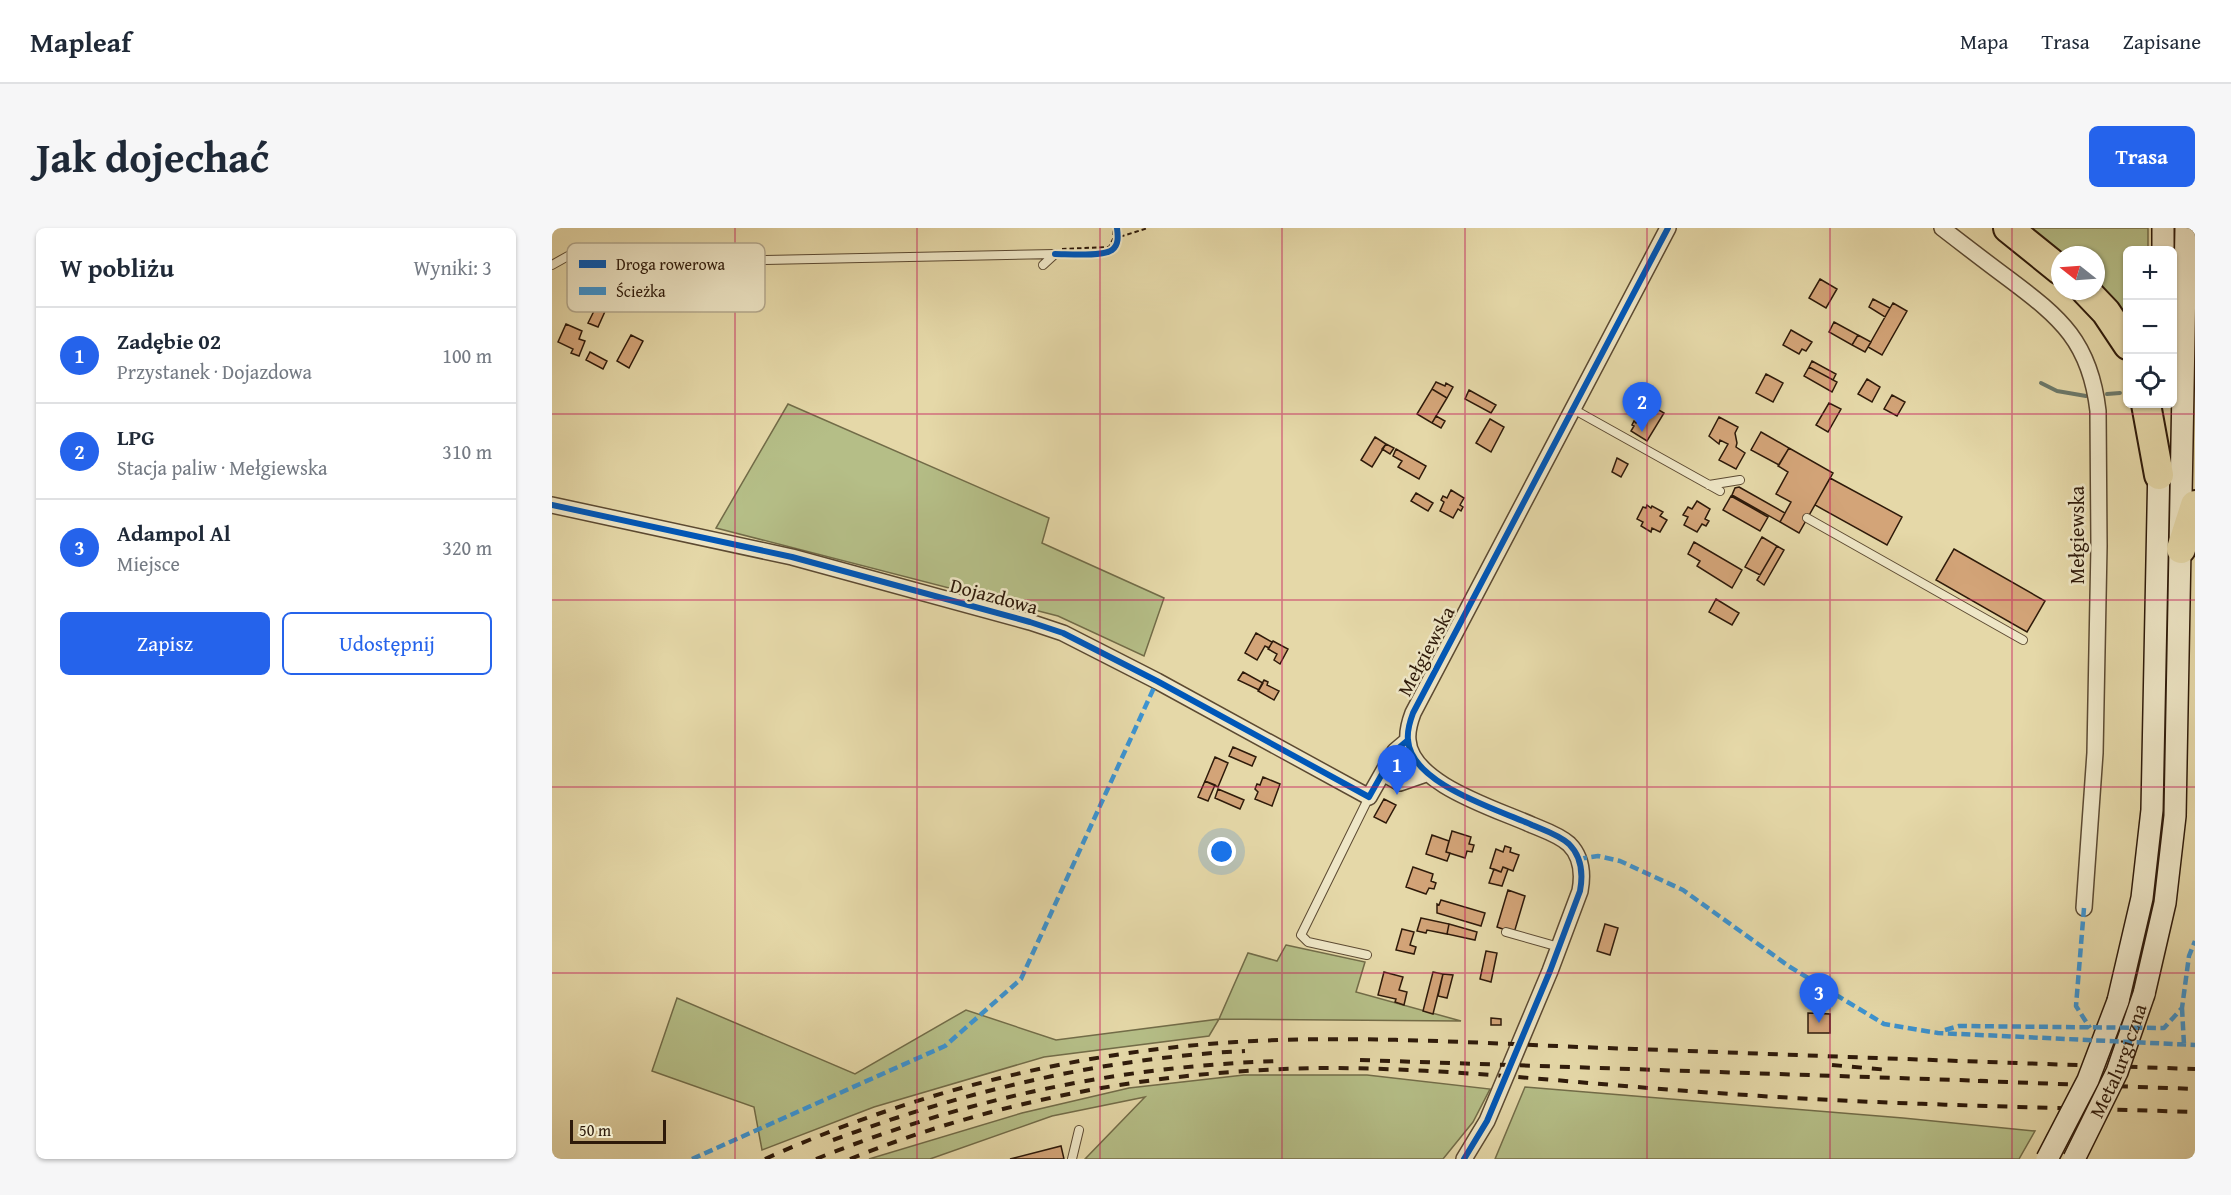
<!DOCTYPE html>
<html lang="pl">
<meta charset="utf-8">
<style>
body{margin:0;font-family:"Gentium Book Plus",serif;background:#f6f6f7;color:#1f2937}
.controls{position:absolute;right:18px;top:18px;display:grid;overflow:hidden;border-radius:9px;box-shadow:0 2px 4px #0004}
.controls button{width:54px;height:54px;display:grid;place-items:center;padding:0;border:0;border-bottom:2px solid #e0e1e3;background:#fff;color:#1f2937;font:30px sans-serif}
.compass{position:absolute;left:1499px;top:18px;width:54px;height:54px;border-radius:50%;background:#fff;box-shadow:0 2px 4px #0004;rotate:287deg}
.scale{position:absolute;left:18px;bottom:15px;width:96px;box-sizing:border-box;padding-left:6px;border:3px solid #2e1a0a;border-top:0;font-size:16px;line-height:21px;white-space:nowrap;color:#2e1a0a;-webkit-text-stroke:4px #eee6c6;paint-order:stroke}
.you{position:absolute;left:670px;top:624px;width:21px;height:21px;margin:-15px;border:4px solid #fff;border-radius:50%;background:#1a73e8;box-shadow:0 0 0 9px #1a73e833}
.badge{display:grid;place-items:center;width:39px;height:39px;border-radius:50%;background:#2563eb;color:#fff;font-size:20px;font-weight:700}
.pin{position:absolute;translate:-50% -50px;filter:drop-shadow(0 2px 3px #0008)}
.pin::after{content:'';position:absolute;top:32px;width:21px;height:18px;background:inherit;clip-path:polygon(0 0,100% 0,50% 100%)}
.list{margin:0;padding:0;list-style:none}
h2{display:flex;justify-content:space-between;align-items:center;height:78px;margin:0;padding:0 24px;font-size:26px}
h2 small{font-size:20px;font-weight:400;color:#747a83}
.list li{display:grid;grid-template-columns:39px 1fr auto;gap:18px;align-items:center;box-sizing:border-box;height:96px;padding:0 24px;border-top:2px solid #e0e1e3}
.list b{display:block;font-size:22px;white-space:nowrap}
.list p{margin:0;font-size:20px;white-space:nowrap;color:#747a83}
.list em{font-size:20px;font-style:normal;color:#747a83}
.actions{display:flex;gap:12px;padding:18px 24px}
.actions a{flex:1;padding:14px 0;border:2px solid #2563eb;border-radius:9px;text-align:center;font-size:21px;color:#2563eb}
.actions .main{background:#2563eb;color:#fff}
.icon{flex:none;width:33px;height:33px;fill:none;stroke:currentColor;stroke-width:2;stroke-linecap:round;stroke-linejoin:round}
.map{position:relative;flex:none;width:1643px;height:931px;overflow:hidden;border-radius:9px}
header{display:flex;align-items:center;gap:36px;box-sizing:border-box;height:84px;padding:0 30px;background:#fff;border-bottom:2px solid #e0e1e3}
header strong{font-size:28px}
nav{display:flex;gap:33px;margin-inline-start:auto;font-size:21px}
.intro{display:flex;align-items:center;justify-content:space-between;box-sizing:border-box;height:144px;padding:0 36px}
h1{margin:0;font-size:42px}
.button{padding:15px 27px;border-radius:9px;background:#2563eb;color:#fff;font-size:21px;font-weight:700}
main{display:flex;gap:36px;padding:0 36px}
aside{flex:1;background:#fff;border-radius:9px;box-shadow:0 2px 4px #0004}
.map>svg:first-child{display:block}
</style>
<header>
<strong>Mapleaf</strong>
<nav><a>Mapa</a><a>Trasa</a><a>Zapisane</a></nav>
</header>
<div class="intro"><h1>Jak dojechać</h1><a class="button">Trasa</a></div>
<main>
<aside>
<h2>W pobliżu<small>Wyniki: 3</small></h2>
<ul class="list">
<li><span class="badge">1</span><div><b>Zadębie 02</b><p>Przystanek · Dojazdowa</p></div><em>100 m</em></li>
<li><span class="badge">2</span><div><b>LPG</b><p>Stacja paliw · Mełgiewska</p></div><em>310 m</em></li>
<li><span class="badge">3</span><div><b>Adampol Al</b><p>Miejsce</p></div><em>320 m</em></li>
</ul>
<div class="actions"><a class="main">Zapisz</a><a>Udostępnij</a></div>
</aside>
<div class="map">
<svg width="1643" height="931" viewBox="0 0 1643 931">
<rect width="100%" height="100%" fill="#e5d8a8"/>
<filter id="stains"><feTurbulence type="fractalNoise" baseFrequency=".00333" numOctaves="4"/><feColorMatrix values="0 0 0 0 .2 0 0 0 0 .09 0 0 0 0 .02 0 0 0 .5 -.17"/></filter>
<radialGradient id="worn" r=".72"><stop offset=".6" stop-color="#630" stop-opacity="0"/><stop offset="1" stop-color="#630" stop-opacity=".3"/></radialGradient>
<path fill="#b5be87" stroke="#726c48" stroke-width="1.5" d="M1473,0H1596V22H1576L1575,95L1544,59V27H1508Z
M236,176L497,290L490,315L612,370L592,428L506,388L164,300Z
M734,717L813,734L804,764L909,793L667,791L657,808L492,829L322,879L210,922L202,879L100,843L125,770L303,846L414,782L504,812L667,791L696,725L725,733Z
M692,847H815L938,861L921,894L891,931H533L593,869L500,888L378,931H317L470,885L577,860Z
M973,859L1351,890L1483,903L1467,931H943Z"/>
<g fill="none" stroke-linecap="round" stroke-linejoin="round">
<path stroke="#6c796a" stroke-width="4" d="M1489,155L1505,163L1534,168
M1555,166L1568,165"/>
</g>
<path fill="#d3a478" stroke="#2e1a0a" stroke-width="1.5" d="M1268,51L1285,61L1274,80L1257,70Z
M1321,71L1338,80L1333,89L1317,79Z
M46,75L55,79L46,99L36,95Z
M1341,75L1355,83L1330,127L1316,119Z
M1282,94L1306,107L1300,117L1277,104Z
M14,96L30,103L27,111L33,113L27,128L19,125L21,121L6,114Z
M1239,102L1260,114L1254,123L1250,121L1247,126L1231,117Z
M79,107L91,113L77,140L65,133Z
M1306,107L1319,114L1313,124L1300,117Z
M38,124L55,133L51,141L34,132Z
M1260,133L1284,146L1281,152L1257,139Z
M1257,139L1285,154L1280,164L1252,148Z
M1214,146L1231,155L1221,174L1204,165Z
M1315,151L1328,159L1320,174L1306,166Z
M884,154L893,158L894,155L901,159L895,170L880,161Z
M880,161L895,170L880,195L865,186Z
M917,162L944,177L939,185L913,171Z
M1340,167L1353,174L1345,188L1332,181Z
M1277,175L1289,181L1276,204L1264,197Z
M1093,179L1100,183L1102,179L1112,185L1095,213L1079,203L1082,198L1080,197L1082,193L1084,195Z
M884,188L893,193L889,200L880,195Z
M1167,189L1186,199L1183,205L1185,215L1184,219L1193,225L1184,241L1167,232L1176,216L1168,212L1167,216L1157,208Z
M938,191L952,199L939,224L924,215Z
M1209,204L1237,220L1227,237L1199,222Z
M823,209L834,216L820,239L809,232Z
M834,216L842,220L838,226L830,221Z
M1237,220L1281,245L1247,305L1228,294L1239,274L1224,266L1236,244L1226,238Z
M844,221L874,238L867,251L846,239L850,233L841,228Z
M1065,230L1076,236L1069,249L1060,244Z
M1278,250L1350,289L1335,317L1263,277Z
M1187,259L1233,285L1228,294L1180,267L1183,260Z
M899,262L912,270L908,277L911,279L909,283L906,281L901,290L888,283L892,274L889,272L891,268L895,270Z
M864,265L881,275L876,283L859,273Z
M1179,268L1216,289L1208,303L1171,282Z
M1145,273L1158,281L1153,291L1157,293L1154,298L1150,296L1145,304L1132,297L1136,289L1131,287L1136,279L1140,281Z
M1095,277L1099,280L1100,278L1111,284L1108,288L1115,292L1108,304L1100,300L1099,304L1089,298L1091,294L1085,291L1091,279L1094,280Z
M1210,309L1225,318L1208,347L1193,339Z
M1142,314L1190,342L1180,360L1145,338L1148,333L1136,326Z
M1225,318L1232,322L1212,357L1205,352Z
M1402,321L1493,373L1475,404L1384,352Z
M1164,371L1187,385L1180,397L1157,384Z
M704,405L720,414L717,420L713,418L705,432L693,425Z
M721,413L736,421L728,436L722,432L725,426L716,421Z
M691,444L711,455L707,462L686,452Z
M712,452L716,454L715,457L727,463L722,472L706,463Z
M681,519L704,529L700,538L677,528Z
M663,529L676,535L666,559L653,553Z
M711,549L728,556L720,578L703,571L706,564L703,561L705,556L708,557Z
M653,553L663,557L656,573L646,569Z
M666,561L692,572L688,581L663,570Z
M832,571L844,577L834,595L822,589Z
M900,603L919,609L917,616L922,617L920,624L915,623L913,630L894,624Z
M880,607L897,613L894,624L898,625L895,633L874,626Z
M953,618L959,620L958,624L967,627L961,643L951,639L949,644L938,640L944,621L951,624Z
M861,639L881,646L879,653L884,655L882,661L877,660L874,666L854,659Z
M951,639L956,641L950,658L937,655L942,641L949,644Z
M956,662L973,668L962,705L945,699Z
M889,672L933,685L929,698L885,685V676L887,677Z
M869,690L897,696L895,706L875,702L874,705L865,703Z
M897,696L925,704L923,712L895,706Z
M1053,696L1066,700L1058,727L1045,723Z
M850,701L862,704L858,717L864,719L862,726L844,722Z
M934,723L945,725L939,754L928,751Z
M832,744L851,749L847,762L855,764L852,777L843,774L844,771L826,767Z
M881,744L891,746L881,786L871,783Z
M891,746L901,747L895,770L886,768Z
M1256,785L1278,786V805H1256Z
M939,790L949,791V797H939Z
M509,918L512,931H458Z"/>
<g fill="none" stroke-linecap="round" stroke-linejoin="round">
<defs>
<path id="service" d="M0,37L16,28L28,26L213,32L503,26L491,37
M1021,181L1168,263
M1157,257L1188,252
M1255,290L1471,412
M954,704L1007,719
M815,727L756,714L749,707L817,569
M520,931L527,902"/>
<path id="minor" d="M1390,0C1412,17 1434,34 1457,51C1509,90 1538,114 1546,183L1547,318L1543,525L1532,680
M0,277L240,329L478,394L511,405L605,453L817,569L843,523L856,512
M831,545L848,555L874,546
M912,931L935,893L998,743L1028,663C1031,647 1030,629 1017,616C1007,607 992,602 980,597C945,581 859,556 856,512C855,503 858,493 861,485L1116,0"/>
<path id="secondary" d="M1611,22V0
M1592,766L1613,675L1623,588L1634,0
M1566,773L1590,670L1600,582L1607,234"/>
<path id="motorway" d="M1456,0L1508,42
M1534,63L1554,84L1576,117
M1594,176L1607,247
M1629,321L1643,277"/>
</defs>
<use href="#service" stroke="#5c4a32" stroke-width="10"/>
<use href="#minor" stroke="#5c4a32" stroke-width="18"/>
<use href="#secondary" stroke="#2e1a0a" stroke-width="24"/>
<use href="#motorway" stroke="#2e1a0a" stroke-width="32"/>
<path stroke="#2e1a0a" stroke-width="2" stroke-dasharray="4.5 3" stroke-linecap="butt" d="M561,11L596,0
M510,21L557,19L561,11V0"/>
<use href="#service" stroke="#eee6c6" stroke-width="8"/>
<use href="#minor" stroke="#eee6c6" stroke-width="15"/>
<use href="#secondary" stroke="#eee6c6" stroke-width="21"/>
<use href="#motorway" stroke="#e5d8a8" stroke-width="28"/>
<path stroke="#2e1a0a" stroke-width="4" stroke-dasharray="10 10" stroke-linecap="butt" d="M808,832L1435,853
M1280,837L1337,842
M1426,853L1643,861
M281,912C413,863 551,830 693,823
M213,931C361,864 522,824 684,814C817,806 951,817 1083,821C1270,828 1456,835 1643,841
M264,931C412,871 567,838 727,833
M298,931C451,869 620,840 785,840C917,841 1048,858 1180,866C1334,877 1489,879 1643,884"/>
<defs>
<g id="secondary-bridge">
<path d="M1495,931L1536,852L1566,773"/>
<path id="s1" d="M1522,931L1565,844L1592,766"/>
</g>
</defs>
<use href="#secondary-bridge" stroke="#2e1a0a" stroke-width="24" stroke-linecap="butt"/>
<use href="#secondary-bridge" stroke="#eee6c6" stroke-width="21"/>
<path stroke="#3c94d2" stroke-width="4.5" stroke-dasharray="9 4.5" stroke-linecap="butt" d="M1026,631L1046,628L1068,633L1131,662L1238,739L1332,796L1386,805L1643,817
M1532,680L1524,778L1538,800
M1630,780L1632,817
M1393,802L1407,798L1612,800L1630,780L1637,728L1643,713
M140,931L393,818L469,751L605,453"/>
<defs>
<path id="cycleway" d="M503,26C516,26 550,29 560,22C567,17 566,8 565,0
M0,277L240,329L478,394L511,405L605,453L817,569L843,523L856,512
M912,931L935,893L998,743L1028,663C1031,647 1030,629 1017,616C1007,607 992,602 980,597C945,581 859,556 856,512C855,503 858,493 861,485L1116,0"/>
</defs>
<use href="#cycleway" stroke="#eee6c6" stroke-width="10"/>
<use href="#cycleway" stroke="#0057b8" stroke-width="6"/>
</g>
<path fill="none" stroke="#c2185b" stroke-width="1.5" stroke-opacity="0.55" d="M183,0V931M365,0V931M548,0V931M730,0V931M913,0V931M1095,0V931M1278,0V931M1460,0V931M0,186H1643M0,372H1643M0,559H1643M0,745H1643"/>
<g text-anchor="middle" stroke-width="5" stroke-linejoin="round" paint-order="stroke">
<g font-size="20" fill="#2e1a0a" stroke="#eee6c6">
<text transform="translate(1525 307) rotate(-90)" y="7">Mełgiewska</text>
<text transform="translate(442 368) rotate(15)" y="7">Dojazdowa</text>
<text transform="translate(874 423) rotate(-62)" y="7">Mełgiewska</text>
<text dy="7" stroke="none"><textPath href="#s1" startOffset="108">Metalurgiczna</textPath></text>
</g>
</g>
<rect x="15" y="15" width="198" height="69" rx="9" fill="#eee6c6" stroke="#b4a98e" stroke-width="1.5"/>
<rect x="27" y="32" width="27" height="8" fill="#0057b8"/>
<rect x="27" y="59" width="27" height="8" fill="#3c94d2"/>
<g font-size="16" fill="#2e1a0a">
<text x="64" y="42">Droga rowerowa</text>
<text x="64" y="69">Ścieżka</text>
</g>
<rect width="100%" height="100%" filter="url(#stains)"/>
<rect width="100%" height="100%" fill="url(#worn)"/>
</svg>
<div class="controls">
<button>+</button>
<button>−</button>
<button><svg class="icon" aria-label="locate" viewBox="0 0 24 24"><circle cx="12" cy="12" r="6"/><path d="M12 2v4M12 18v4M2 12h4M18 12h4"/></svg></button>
</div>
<svg class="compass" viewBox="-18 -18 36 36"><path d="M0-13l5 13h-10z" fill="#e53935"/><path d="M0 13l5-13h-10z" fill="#747a83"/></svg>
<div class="scale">50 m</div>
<div class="you"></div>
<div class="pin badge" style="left:845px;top:567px">1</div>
<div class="pin badge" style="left:1090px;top:204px">2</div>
<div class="pin badge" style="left:1267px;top:795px">3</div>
</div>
</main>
